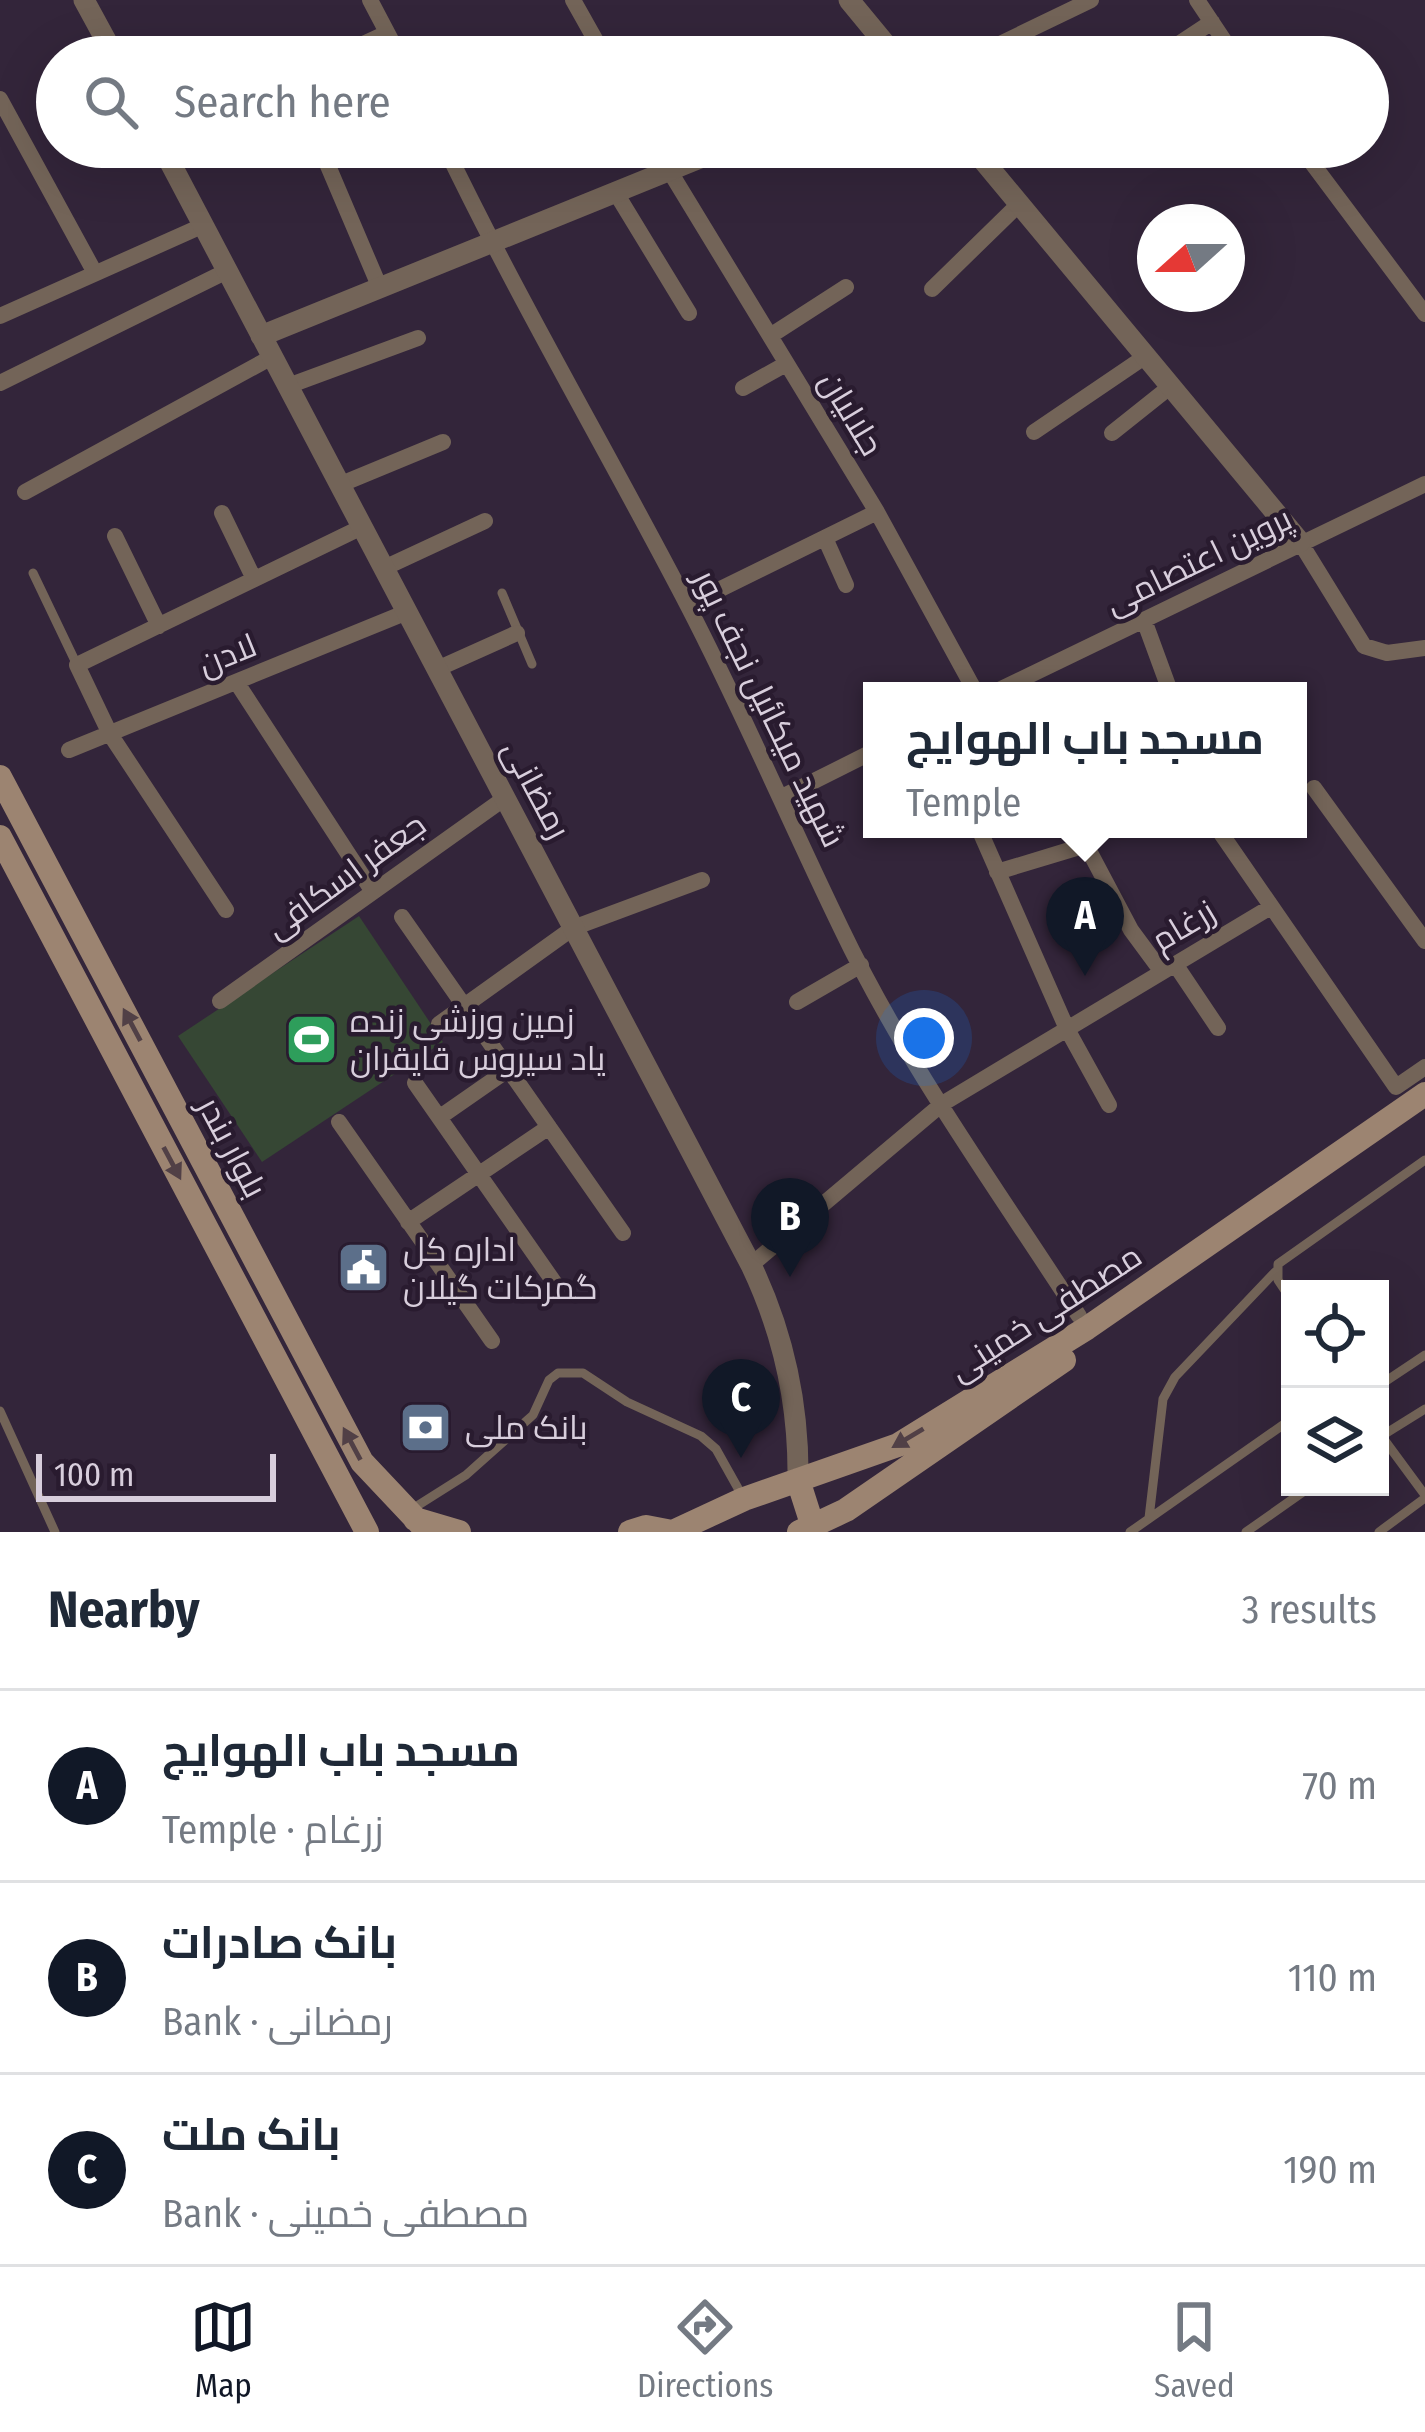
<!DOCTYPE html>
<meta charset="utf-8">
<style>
body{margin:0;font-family:"Fira Sans Condensed",Cairo,sans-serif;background:#f6f6f7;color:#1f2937}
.controls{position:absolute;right:36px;bottom:36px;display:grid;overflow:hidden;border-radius:0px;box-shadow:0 12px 48px #0002}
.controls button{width:108px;height:108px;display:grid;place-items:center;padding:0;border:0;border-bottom:3px solid #e0e1e3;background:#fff;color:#1f2937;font:60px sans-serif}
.compass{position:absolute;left:1137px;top:204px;width:108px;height:108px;border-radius:50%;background:#fff;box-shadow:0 12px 48px #0002;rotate:249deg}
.scale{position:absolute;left:36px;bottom:30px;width:240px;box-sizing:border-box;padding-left:12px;border:6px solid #d8cedc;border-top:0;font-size:33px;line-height:42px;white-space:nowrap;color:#d8cedc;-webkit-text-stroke:9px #291b2f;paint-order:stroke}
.you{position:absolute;left:924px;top:1038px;width:42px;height:42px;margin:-30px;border:9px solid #fff;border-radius:50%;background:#1a73e8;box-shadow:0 0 0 18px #1a73e833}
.badge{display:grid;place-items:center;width:78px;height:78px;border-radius:50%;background:#111827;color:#fff;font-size:39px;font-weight:700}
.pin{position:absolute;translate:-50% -99px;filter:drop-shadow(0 3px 6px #0008)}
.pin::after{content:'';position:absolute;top:63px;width:42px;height:36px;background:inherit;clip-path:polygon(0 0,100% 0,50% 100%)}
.popup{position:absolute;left:863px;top:682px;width:444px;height:156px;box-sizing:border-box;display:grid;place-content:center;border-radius:0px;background:#fff;filter:drop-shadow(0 3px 9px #0005);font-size:39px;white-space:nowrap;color:#747a83}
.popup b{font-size:45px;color:#1f2937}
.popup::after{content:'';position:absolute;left:50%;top:100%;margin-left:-24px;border:24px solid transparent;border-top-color:#fff}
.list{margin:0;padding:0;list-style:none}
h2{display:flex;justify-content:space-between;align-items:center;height:156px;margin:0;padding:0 48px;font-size:51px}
h2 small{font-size:39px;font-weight:400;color:#747a83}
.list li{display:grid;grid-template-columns:78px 1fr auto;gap:36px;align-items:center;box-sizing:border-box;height:192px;padding:0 48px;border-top:3px solid #e0e1e3}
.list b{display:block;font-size:45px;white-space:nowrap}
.list p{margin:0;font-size:39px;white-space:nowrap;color:#747a83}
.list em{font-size:39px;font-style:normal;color:#747a83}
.icon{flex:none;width:66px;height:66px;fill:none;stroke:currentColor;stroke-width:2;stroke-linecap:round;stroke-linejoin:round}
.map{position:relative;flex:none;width:1425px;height:1532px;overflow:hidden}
.search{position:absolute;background:#fff;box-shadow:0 12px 48px #0002;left:36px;right:36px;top:36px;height:132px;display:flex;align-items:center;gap:30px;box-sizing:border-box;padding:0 42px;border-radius:66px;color:#747a83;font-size:45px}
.sheet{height:732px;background:#fff}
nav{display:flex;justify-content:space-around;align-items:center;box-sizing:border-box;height:168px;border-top:3px solid #e0e1e3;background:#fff;font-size:33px;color:#747a83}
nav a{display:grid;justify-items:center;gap:6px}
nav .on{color:#111827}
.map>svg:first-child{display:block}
</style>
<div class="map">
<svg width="1425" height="1532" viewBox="0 0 1425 1532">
<rect width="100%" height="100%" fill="#33253a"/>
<path fill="#364734" d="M359,916L443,1042L262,1162L178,1036Z"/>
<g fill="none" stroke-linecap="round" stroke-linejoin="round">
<path stroke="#736458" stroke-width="9" d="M33,573L77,665
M502,593L532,664
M1290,1298L1278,1280V1264L1425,1160
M1380,1385L1425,1355
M0,1411L55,1532
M1380,1434L1425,1495
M1380,1437L1425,1409
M409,1511L466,1475L533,1415L549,1380L558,1373H583L627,1402L701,1436L716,1449L744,1499
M1149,1518L1163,1399L1175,1377L1275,1272
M1130,1532L1290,1420
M1246,1532L1310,1487
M1379,1532L1425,1498"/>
<path stroke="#736458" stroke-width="16" d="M370,0L400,57
M573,0L605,57
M1197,0L1235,57
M335,57L387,33
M973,57L1091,0
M1159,57L1212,22
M0,99L95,273
M320,147L380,288
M445,147C520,303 608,452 688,606C743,712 789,821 841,928C906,1064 997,1189 1079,1316
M655,147L877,512L975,691
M1300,147L1425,314
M616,193L689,313
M932,289L1020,203
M0,316L204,225
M770,336L846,287
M0,383L227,271
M288,386L418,338
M743,388L786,364
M1034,432L1146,356
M1112,433L1171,386
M339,485L443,442
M25,492L272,357
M222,513L254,579
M115,536L159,626
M825,538L846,585
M1300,542L1364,646L1387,653L1425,648
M384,568L485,521
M688,605L877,512
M1144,620L1170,691
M437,669L517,633
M237,683L373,892
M997,691L1425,484
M69,750L407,612
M1314,788L1425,941
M784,796L872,752
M979,829L1067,1029L1109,1105
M1218,829L1396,1087L1425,1067
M997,872L1086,845L1131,930L1162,972
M226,910L110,734L77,665L362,527
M402,917L623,1233
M1175,964L1218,1028
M220,1001L505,798
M797,1002L861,965
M439,1024L573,928L702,880
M415,1083L556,1285
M440,1117L509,1069
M339,1122L492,1341
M408,1222L549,1127
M751,1265L942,1104L1269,908"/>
<path stroke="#736458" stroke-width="21" d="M84,0L115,57
M849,0L896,57
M162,147L751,1265C784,1334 799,1403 798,1480
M972,147L1300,542
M261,336L727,147"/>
<path stroke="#9c8471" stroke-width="24" d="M0,777L362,1462L428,1532
M0,837L367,1532
M798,1480L813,1527
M415,1519L459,1532
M630,1532L646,1527L672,1532
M673,1532L744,1499L898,1445L1087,1328L1425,1094
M799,1532L846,1510L1064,1360"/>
</g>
<defs><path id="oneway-solid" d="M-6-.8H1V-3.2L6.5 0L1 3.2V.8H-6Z" transform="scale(3)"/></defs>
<g fill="#514046">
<use href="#oneway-solid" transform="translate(132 1025) rotate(-118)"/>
<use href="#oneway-solid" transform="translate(172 1163) rotate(62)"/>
<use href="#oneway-solid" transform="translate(908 1438) rotate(149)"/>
<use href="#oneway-solid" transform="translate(352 1444) rotate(-118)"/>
</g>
<defs>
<symbol id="stadium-square" viewBox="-11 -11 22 22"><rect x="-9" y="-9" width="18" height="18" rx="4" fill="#2e9e5b" stroke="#291b2f"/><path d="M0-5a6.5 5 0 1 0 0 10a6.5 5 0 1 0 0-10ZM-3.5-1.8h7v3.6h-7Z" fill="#fff"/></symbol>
<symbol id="civic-square" viewBox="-11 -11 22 22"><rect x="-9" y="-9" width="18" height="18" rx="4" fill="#5c6f8a" stroke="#291b2f"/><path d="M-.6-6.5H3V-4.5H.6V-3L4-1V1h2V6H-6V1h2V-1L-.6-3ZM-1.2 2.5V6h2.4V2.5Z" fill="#fff"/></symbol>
<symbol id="bank-square" viewBox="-11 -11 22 22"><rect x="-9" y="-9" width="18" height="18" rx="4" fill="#5c6f8a" stroke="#291b2f"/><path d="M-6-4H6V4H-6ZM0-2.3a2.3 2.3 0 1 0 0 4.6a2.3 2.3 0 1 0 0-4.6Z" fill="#fff"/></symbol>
</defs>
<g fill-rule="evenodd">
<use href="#stadium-square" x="282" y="1010" width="59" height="59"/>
<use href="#civic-square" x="334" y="1238" width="59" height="59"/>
<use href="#bank-square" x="396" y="1398" width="59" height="59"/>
</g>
<g text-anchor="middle" stroke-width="9" stroke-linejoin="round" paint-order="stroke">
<g font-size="33" fill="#d8cedc" stroke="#291b2f">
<text transform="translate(852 413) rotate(59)" y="12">جلالیان</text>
<text transform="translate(1198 560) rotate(-26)" y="12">پروین اعتصامی</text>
<text transform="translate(227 654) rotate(-22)" y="12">لادن</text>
<text transform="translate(770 708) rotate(64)" y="12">شهید میکائیل نجف پور</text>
<text transform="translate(537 789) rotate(62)" y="12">رمضانی</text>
<text transform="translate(345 875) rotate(-36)" y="12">جعفر اسکافی</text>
<text transform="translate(1183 925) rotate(-31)" y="12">زرغام</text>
<text transform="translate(233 1147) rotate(62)" y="12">بلوار بندر</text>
<text transform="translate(1045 1312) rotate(-33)" y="12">مصطفی خمینی</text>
</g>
<g font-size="33" fill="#d8cedc" stroke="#291b2f" text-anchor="start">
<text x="350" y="1032">زمین ورزشی زنده<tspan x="350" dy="38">یاد سیروس قایقران</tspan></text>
<text x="403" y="1261">اداره کل<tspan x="403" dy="38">گمرکات گیلان</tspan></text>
<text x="465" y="1439">بانک ملی</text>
</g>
</g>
</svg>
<div class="controls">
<button><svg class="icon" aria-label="locate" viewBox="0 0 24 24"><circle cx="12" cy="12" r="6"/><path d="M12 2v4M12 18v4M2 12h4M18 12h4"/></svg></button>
<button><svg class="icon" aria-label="layers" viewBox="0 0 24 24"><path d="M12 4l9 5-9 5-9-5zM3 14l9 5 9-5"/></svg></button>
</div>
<svg class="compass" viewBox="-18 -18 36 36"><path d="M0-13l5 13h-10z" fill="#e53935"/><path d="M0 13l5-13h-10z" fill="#747a83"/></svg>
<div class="scale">100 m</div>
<div class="you"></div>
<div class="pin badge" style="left:1085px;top:976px">A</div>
<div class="popup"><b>مسجد باب الهوایج</b>Temple</div>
<div class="pin badge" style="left:790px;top:1277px">B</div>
<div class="pin badge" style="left:741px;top:1458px">C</div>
<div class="search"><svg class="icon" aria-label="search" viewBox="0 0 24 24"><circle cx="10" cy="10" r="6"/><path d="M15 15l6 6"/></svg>Search here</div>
</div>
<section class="sheet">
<h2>Nearby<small>3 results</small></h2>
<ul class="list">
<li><span class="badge">A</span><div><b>مسجد باب الهوایج</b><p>Temple · زرغام</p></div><em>70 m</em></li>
<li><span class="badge">B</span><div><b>بانک صادرات</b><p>Bank · رمضانی</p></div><em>110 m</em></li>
<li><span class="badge">C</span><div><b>بانک ملت</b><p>Bank · مصطفی خمینی</p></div><em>190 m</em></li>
</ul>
</section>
<nav>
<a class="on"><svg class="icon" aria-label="map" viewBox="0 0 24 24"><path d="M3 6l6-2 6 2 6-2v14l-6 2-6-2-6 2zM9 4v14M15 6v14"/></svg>Map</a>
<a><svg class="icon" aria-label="directions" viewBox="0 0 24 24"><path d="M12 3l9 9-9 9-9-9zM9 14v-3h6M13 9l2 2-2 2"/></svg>Directions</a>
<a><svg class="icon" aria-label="saved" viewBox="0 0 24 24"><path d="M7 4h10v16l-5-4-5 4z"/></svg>Saved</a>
</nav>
